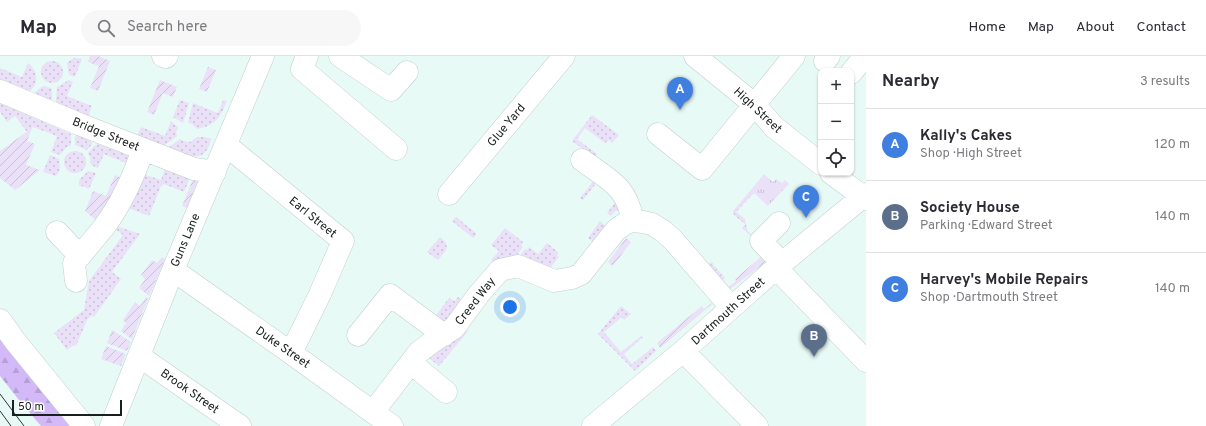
<!DOCTYPE html>
<meta charset="utf-8">
<style>
body{margin:0;font-family:Overpass,sans-serif;background:#f7f7f7;color:#2b2b33}
.controls{position:absolute;right:12px;top:12px;display:grid;overflow:hidden;border-radius:8px;box-shadow:0 1px 3px #0004}
.controls button{width:36px;height:36px;display:grid;place-items:center;padding:0;border:0;border-bottom:1px solid #e1e1e2;background:#fff;color:#2b2b33;font:20px sans-serif}
.scale{position:absolute;left:12px;bottom:10px;width:110px;box-sizing:border-box;padding-left:4px;border:2px solid #191f1e;border-top:0;font-size:11px;line-height:14px;white-space:nowrap;color:#191f1e;-webkit-text-stroke:3px #fff;paint-order:stroke}
.you{position:absolute;left:510px;top:251px;width:14px;height:14px;margin:-10px;border:3px solid #fff;border-radius:50%;background:#1a73e8;box-shadow:0 0 0 6px #1a73e833}
.badge{display:grid;place-items:center;width:26px;height:26px;border-radius:50%;background:#d93025;color:#fff;font-size:13px;font-weight:700}
.pin{position:absolute;translate:-50% -33px;filter:drop-shadow(0 1px 2px #0008)}
.pin::after{content:'';position:absolute;top:21px;width:14px;height:12px;background:inherit;clip-path:polygon(0 0,100% 0,50% 100%)}
.list{margin:0;padding:0;list-style:none}
h2{display:flex;justify-content:space-between;align-items:center;height:52px;margin:0;padding:0 16px;font-size:17px}
h2 small{font-size:13px;font-weight:400;color:#7c7c81}
.list li{display:grid;grid-template-columns:26px 1fr auto;gap:12px;align-items:center;box-sizing:border-box;height:72px;padding:0 16px;border-top:1px solid #e1e1e2}
.list b{display:block;font-size:15px;white-space:nowrap}
.list p{margin:0;font-size:13px;white-space:nowrap;color:#7c7c81}
.list em{font-size:13px;font-style:normal;color:#7c7c81}
.icon{flex:none;width:22px;height:22px;fill:none;stroke:currentColor;stroke-width:2;stroke-linecap:round;stroke-linejoin:round}
.map{position:relative;flex:none;width:866px;height:370px;overflow:hidden}
header{display:flex;align-items:center;gap:24px;box-sizing:border-box;height:56px;padding:0 20px;background:#fff;border-bottom:1px solid #e1e1e2}
header strong{font-size:19px}
nav{display:flex;gap:22px;margin-inline-start:auto;font-size:14px}
.search{width:280px;height:36px;background:#f7f7f7;display:flex;align-items:center;gap:10px;box-sizing:border-box;padding:0 14px;border-radius:22px;color:#7c7c81;font-size:15px}
main{display:flex}
aside{flex:1;background:#fff}
.map>svg:first-child{display:block}
</style>
<header>
<strong>Map</strong>
<div class="search"><svg class="icon" aria-label="search" viewBox="0 0 24 24"><circle cx="10" cy="10" r="6"/><path d="M15 15l6 6"/></svg>Search here</div>
<nav><a>Home</a><a>Map</a><a>About</a><a>Contact</a></nav>
</header>
<main>
<div class="map">
<svg width="866" height="370" viewBox="0 0 866 370">
<defs>
<pattern id="grass-dots" width="8" height="8" patternUnits="userSpaceOnUse"><rect width="8" height="8" fill="#eae0f8"/><path d="M2 2h.1M6 6h.1" fill="none" stroke="#c8c0d4" stroke-width="1.8" stroke-linecap="round"/></pattern>
<pattern id="forest-firs" width="22" height="20" patternUnits="userSpaceOnUse"><rect width="22" height="20" fill="#d4b9f9"/><path d="M5 1l3.5 6h-7zM16 11l3.5 6h-7z" fill="#b59fd5"/></pattern>
<pattern id="park-tufts" width="24" height="20" patternUnits="userSpaceOnUse"><rect width="24" height="20" fill="#eae0f8"/><path d="M3 7l-1-3M5 7V3M7 7l1-3M15 17l-1-3M17 17v-4M19 17l1-3" fill="none" stroke="#c8c0d4"/></pattern>
<pattern id="garden-furrows" width="10" height="10" patternUnits="userSpaceOnUse"><rect width="10" height="10" fill="#eae0f8"/><path d="M-1 1l2-2M0 10L10 0M9 11l2-2" fill="none" stroke="#c8c0d4"/></pattern>
</defs>
<rect width="100%" height="100%" fill="#e8faf6"/>
<path fill="url(#grass-dots)" d="M75,2L82,3L75,21L69,19L67,7L70,4Z
M41 16a11 11 0 1 1 22 0a11 11 0 1 1-22 0Z
M28,7C38,14 40,29 28,36L0,25V12L22,21Z
M69,24L73,26L67,40L92,50L88,61L57,48L56,45L57,31Z
M43,30L51,32L52,34V43L49,45L35,39V36Z
M180,44L189,47L183,67L173,61Z
M223,44L227,45C220,62 216,69 197,73L192,68L188,67L193,47L218,57Z
M0,47L71,78V89L65,93L60,99L51,96L57,80L33,71L27,76L15,60L7,66L0,56Z
M592,59L619,79L612,87L609,84L605,87L585,72L577,83L597,98L595,102L572,85Z
M171,65L178,71L176,77L177,80L164,90L137,80L141,71L165,80Z
M77,79L92,86V88L87,94L75,89V81Z
M197,81H205L211,83C210,87 209,92 206,95C198,107 179,95 169,91L180,83L183,85L190,86Z
M98,88L137,103L133,110L104,98L98,112L91,109L90,101L88,97L94,90Z
M64 106a11 11 0 1 1 22 0a11 11 0 1 1-22 0Z
M50,99L59,103L60,114L56,120L43,116Z
M165,113L190,122L184,136L164,128L161,130L149,160L121,149L137,116L161,124Z
M88,115L96,117L89,133L79,129V124Z
M585,115C599,116 616,136 623,147L617,155H615L611,160L607,157L619,141L598,125L583,144L580,142L595,123Z
M751,134L754,137L736,156L745,163L747,174L762,190L742,172L745,168L734,159L733,155Z
M456,161L477,178L473,182L452,165Z
M600,165L606,170L593,186L588,182Z
M110,169H113L140,178L112,216L121,223L94,261L91,260L87,264L76,290L74,289L67,294L54,277L84,254L89,225L123,179Z
M505,172L523,186L521,190L523,191L514,203L494,206L491,204L499,195L491,189Z
M440,181C452,191 446,194 438,204L427,196Z
M547,187L558,196L557,199L559,201L549,213L518,203L525,193L527,194L529,191L538,198Z
M458,241L464,245L441,270L433,259H436L449,242L455,245Z
M621,250L631,258L624,264L622,261L604,276L621,296L641,280L643,281L624,298L632,308L653,291L656,295L635,315L598,278Z
M470,273L439,310L430,303L429,300Z"/>
<path fill="url(#forest-firs)" d="M0,282L70,370H41L23,349L0,320Z"/>
<path fill="url(#park-tufts)" d="M764,118L773,126L776,123L782,127L785,124L789,128L768,150L751,134Z"/>
<path fill="url(#garden-furrows)" d="M90,0H98L110,5L98,35L90,32L99,10L88,6Z
M208,11L216,14L207,36L199,33Z
M160,24L177,31L173,41L163,37L154,59L147,56Z
M32,72L27,85L35,88L26,109L40,114L15,134L0,122V95Z
M133,110L97,165L85,155L93,135L106,140L115,119L122,122Z
M193,123L198,125L187,152L182,150Z
M626,182L631,186L613,210L608,206Z
M763,199L772,201L729,234L707,209L711,206L725,222L723,224L729,231L736,225L735,223Z
M162,201L165,203L149,240L139,232L145,223L141,219L152,204L157,207Z
M146,241L148,243L132,283L121,275L126,267L123,264L135,246L140,250Z
M712,246L711,249L660,292L657,287L702,250L704,253Z
M112,274L131,286L127,295L107,287Z
M106,290L126,298L121,310L101,303Z"/>
<g fill="none" stroke-linecap="round" stroke-linejoin="round">
<defs>
<path id="minor" d="M163,0L166,1L167,0
M307,0L302,13L396,93
M340,0L391,34L407,16
M695,0L755,49L774,71L821,108
M825,5L829,0
M851,17L865,0
M0,35L79,68L194,113L215,116
M658,78L702,113L794,0
M226,89L343,185L320,238L291,297
M582,104C610,125 626,129 633,165
M831,117L866,143
M449,138L564,0
M779,167L761,185L782,207
M57,176L80,200
M776,212L866,305
M173,214L291,297L392,370
M76,225L74,207C84,195 94,183 104,171C121,148 134,120 143,93
M0,264L15,285L84,370
M358,279L390,239L444,279
M683,295L757,370
M139,300L240,370
M411,307L446,336
M373,356L419,296L432,286L454,272L479,238L500,214L518,210L554,225L572,222L581,218L616,174L626,167L633,165L643,166L652,168L663,175L673,184L731,251
M111,370L173,214L263,0
M593,370L683,295L776,212L866,138"/>
</defs>
<use href="#minor" stroke="#bed0cb" stroke-width="23"/>
<use href="#minor" stroke="#fff" stroke-width="22"/>
<path stroke="#2f3635" stroke-width="1" d="M0,338L24,370
M0,355L11,370"/>
</g>
<g text-anchor="middle" stroke-width="4" stroke-linejoin="round" paint-order="stroke">
<g font-size="12" fill="#191f1e" stroke="#fff">
<text transform="translate(758 54) rotate(43)" y="4">High Street</text>
<text transform="translate(506 69) rotate(-50)" y="4">Glue Yard</text>
<text transform="translate(106 78) rotate(22)" y="4">Bridge Street</text>
<text transform="translate(313 161) rotate(39)" y="4">Earl Street</text>
<text transform="translate(185 184) rotate(-67)" y="4">Guns Lane</text>
<text transform="translate(475 245) rotate(-52)" y="4">Creed Way</text>
<text transform="translate(728 255) rotate(-42)" y="4">Dartmouth Street</text>
<text transform="translate(283 291) rotate(35)" y="4">Duke Street</text>
<text transform="translate(190 335) rotate(35)" y="4">Brook Street</text>
</g>
</g>
</svg>
<div class="controls">
<button>+</button>
<button>−</button>
<button><svg class="icon" aria-label="locate" viewBox="0 0 24 24"><circle cx="12" cy="12" r="6"/><path d="M12 2v4M12 18v4M2 12h4M18 12h4"/></svg></button>
</div>
<div class="scale">50 m</div>
<div class="you"></div>
<div class="pin badge" style="left:680px;top:54px;background:#3f7fe0">A</div>
<div class="pin badge" style="left:814px;top:301px;background:#5c6f8a">B</div>
<div class="pin badge" style="left:806px;top:162px;background:#3f7fe0">C</div>
</div>
<aside>
<h2>Nearby<small>3 results</small></h2>
<ul class="list">
<li><span class="badge" style="background:#3f7fe0">A</span><div><b>Kally's Cakes</b><p>Shop · High Street</p></div><em>120 m</em></li>
<li><span class="badge" style="background:#5c6f8a">B</span><div><b>Society House</b><p>Parking · Edward Street</p></div><em>140 m</em></li>
<li><span class="badge" style="background:#3f7fe0">C</span><div><b>Harvey's Mobile Repairs</b><p>Shop · Dartmouth Street</p></div><em>140 m</em></li>
</ul>
</aside>
</main>
